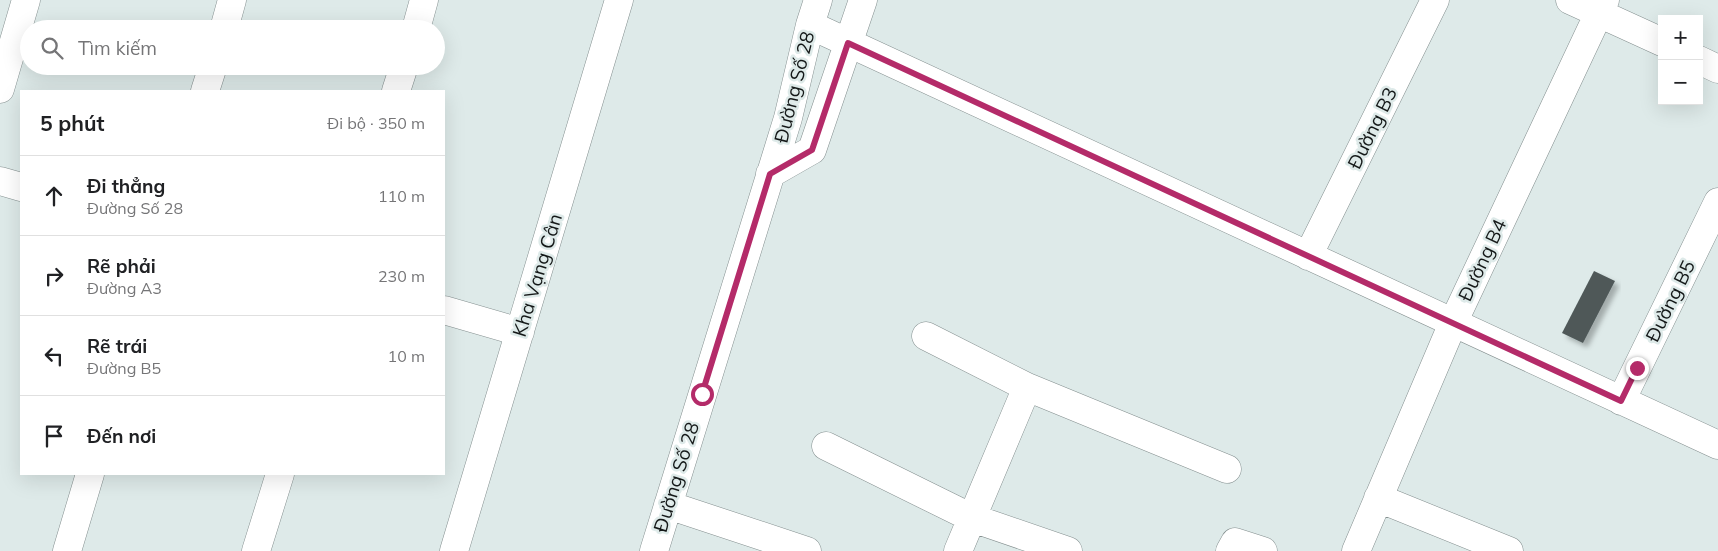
<!DOCTYPE html>
<html lang="vi">
<meta charset="utf-8">
<style>
body{margin:0;font-family:Mulish,sans-serif;background:#f2f2f2;color:#202124}
.controls{position:absolute;right:15px;top:15px;display:grid;overflow:hidden;border-radius:0px;box-shadow:0 5px 20px #0002}
.controls button{width:45px;height:45px;display:grid;place-items:center;padding:0;border:0;border-bottom:1px solid #e0e0e0;background:#fff;color:#202124;font:25px sans-serif}
.stop{position:absolute;width:15px;height:15px;margin:-11px;border:4px solid #b42b69;border-radius:50%;background:#fff}
.stop.end{background:#b42b69;border-color:#fff;box-shadow:0 1px 5px #0008}
.list{margin:0;padding:0;list-style:none}
h2{display:flex;justify-content:space-between;align-items:center;height:65px;margin:0;padding:0 20px;font-size:21px}
h2 small{font-size:16px;font-weight:400;color:#757577}
.list li{display:grid;grid-template-columns:32px 1fr auto;gap:15px;align-items:center;box-sizing:border-box;height:80px;padding:0 20px;border-top:1px solid #e0e0e0}
.list b{display:block;font-size:19px;white-space:nowrap}
.list p{margin:0;font-size:16px;white-space:nowrap;color:#757577}
.list em{font-size:16px;font-style:normal;color:#757577}
.icon{flex:none;width:28px;height:28px;fill:none;stroke:currentColor;stroke-width:2;stroke-linecap:round;stroke-linejoin:round}
.map{position:relative;flex:none;width:1718px;height:551px;overflow:hidden}
.search{position:absolute;background:#fff;box-shadow:0 5px 20px #0002;left:20px;top:20px;width:425px;height:55px;display:flex;align-items:center;gap:12px;box-sizing:border-box;padding:0 18px;border-radius:28px;color:#757577;font-size:19px}
.panel{position:absolute;background:#fff;box-shadow:0 5px 20px #0002;left:20px;top:90px;width:425px;height:385px;border-radius:0px}
.map>svg:first-child{display:block}
</style>
<div class="map">
<svg width="1718" height="551" viewBox="0 0 1718 551">
<defs>
<filter id="shadow"><feDropShadow dx="4.5" dy="4.5" stdDeviation="2.5" flood-color="#0004"/></filter>
</defs>
<rect width="100%" height="100%" fill="#deeae9"/>
<path fill="#4f5959" filter="url(#shadow)" d="M1594,271L1615,281L1583,343L1562,333Z"/>
<g fill="none" stroke-linecap="round" stroke-linejoin="round">
<defs>
<path id="minor" d="M1570,0L1662,42
M810,25L1718,445
M224,29L232,0
M416,29L424,0
M1699,60L1718,69
M0,89L26,0
M205,91L213,66
M396,91L404,66
M770,174L812,150L863,0
M0,181L21,187
M1308,256L1435,0
M444,310L520,332
M926,336L1027,387L1227,469
M1621,401L1718,202
M826,446L972,518L1068,551
M1378,498L1509,551
M668,505L807,551
M67,551L90,474
M256,551L280,474
M454,551L619,0
M654,551L788,118L810,25L818,0
M958,551L1027,387
M1230,551L1235,542L1263,551
M1356,551L1453,323L1605,0"/>
</defs>
<use href="#minor" stroke="#848f8f" stroke-width="29"/>
<use href="#minor" stroke="#fff" stroke-width="28"/>
</g>
<g fill="none" stroke-linecap="round" stroke-linejoin="round">
<path stroke="#b42b69" stroke-width="6" d="M702,394L770,174L812,150L848,43L1621,401L1637,368"/>
</g>
<g text-anchor="middle" stroke-width="5" stroke-linejoin="round" paint-order="stroke">
<g font-size="19" fill="#141818" stroke="#deeae9">
<text transform="translate(794 87) rotate(-76)" y="7">Đường Số 28</text>
<text transform="translate(1372 128) rotate(-64)" y="7">Đường B3</text>
<text transform="translate(1482 260) rotate(-65)" y="7">Đường B4</text>
<text transform="translate(537 275) rotate(-73)" y="7">Kha Vạng Cân</text>
<text transform="translate(1670 301) rotate(-64)" y="7">Đường B5</text>
<text transform="translate(676 477) rotate(-73)" y="7">Đường Số 28</text>
</g>
</g>
</svg>
<div class="controls">
<button>+</button>
<button>−</button>
</div>
<div class="stop" style="left:702px;top:394px"></div>
<div class="stop end" style="left:1637px;top:368px"></div>
<div class="search"><svg class="icon" aria-label="search" viewBox="0 0 24 24"><circle cx="10" cy="10" r="6"/><path d="M15 15l6 6"/></svg>Tìm kiếm</div>
<section class="panel">
<h2>5 phút<small>Đi bộ · 350 m</small></h2>
<ul class="list">
<li><svg class="icon" aria-label="ahead" viewBox="0 0 24 24"><path d="M12 20V5M6 11l6-6 6 6"/></svg><div><b>Đi thẳng</b><p>Đường Số 28</p></div><em>110 m</em></li>
<li><svg class="icon" aria-label="right" viewBox="0 0 24 24"><path d="M7 20v-9h11M14 6l5 5-5 5"/></svg><div><b>Rẽ phải</b><p>Đường A3</p></div><em>230 m</em></li>
<li><svg class="icon" aria-label="left" viewBox="0 0 24 24"><path d="M17 20v-9H6M10 6l-5 5 5 5"/></svg><div><b>Rẽ trái</b><p>Đường B5</p></div><em>10 m</em></li>
<li><svg class="icon" aria-label="arrive" viewBox="0 0 24 24"><path d="M6 21V4h12l-3 4 3 4H6"/></svg><div><b>Đến nơi</b></div></li>
</ul>
</section>
</div>
